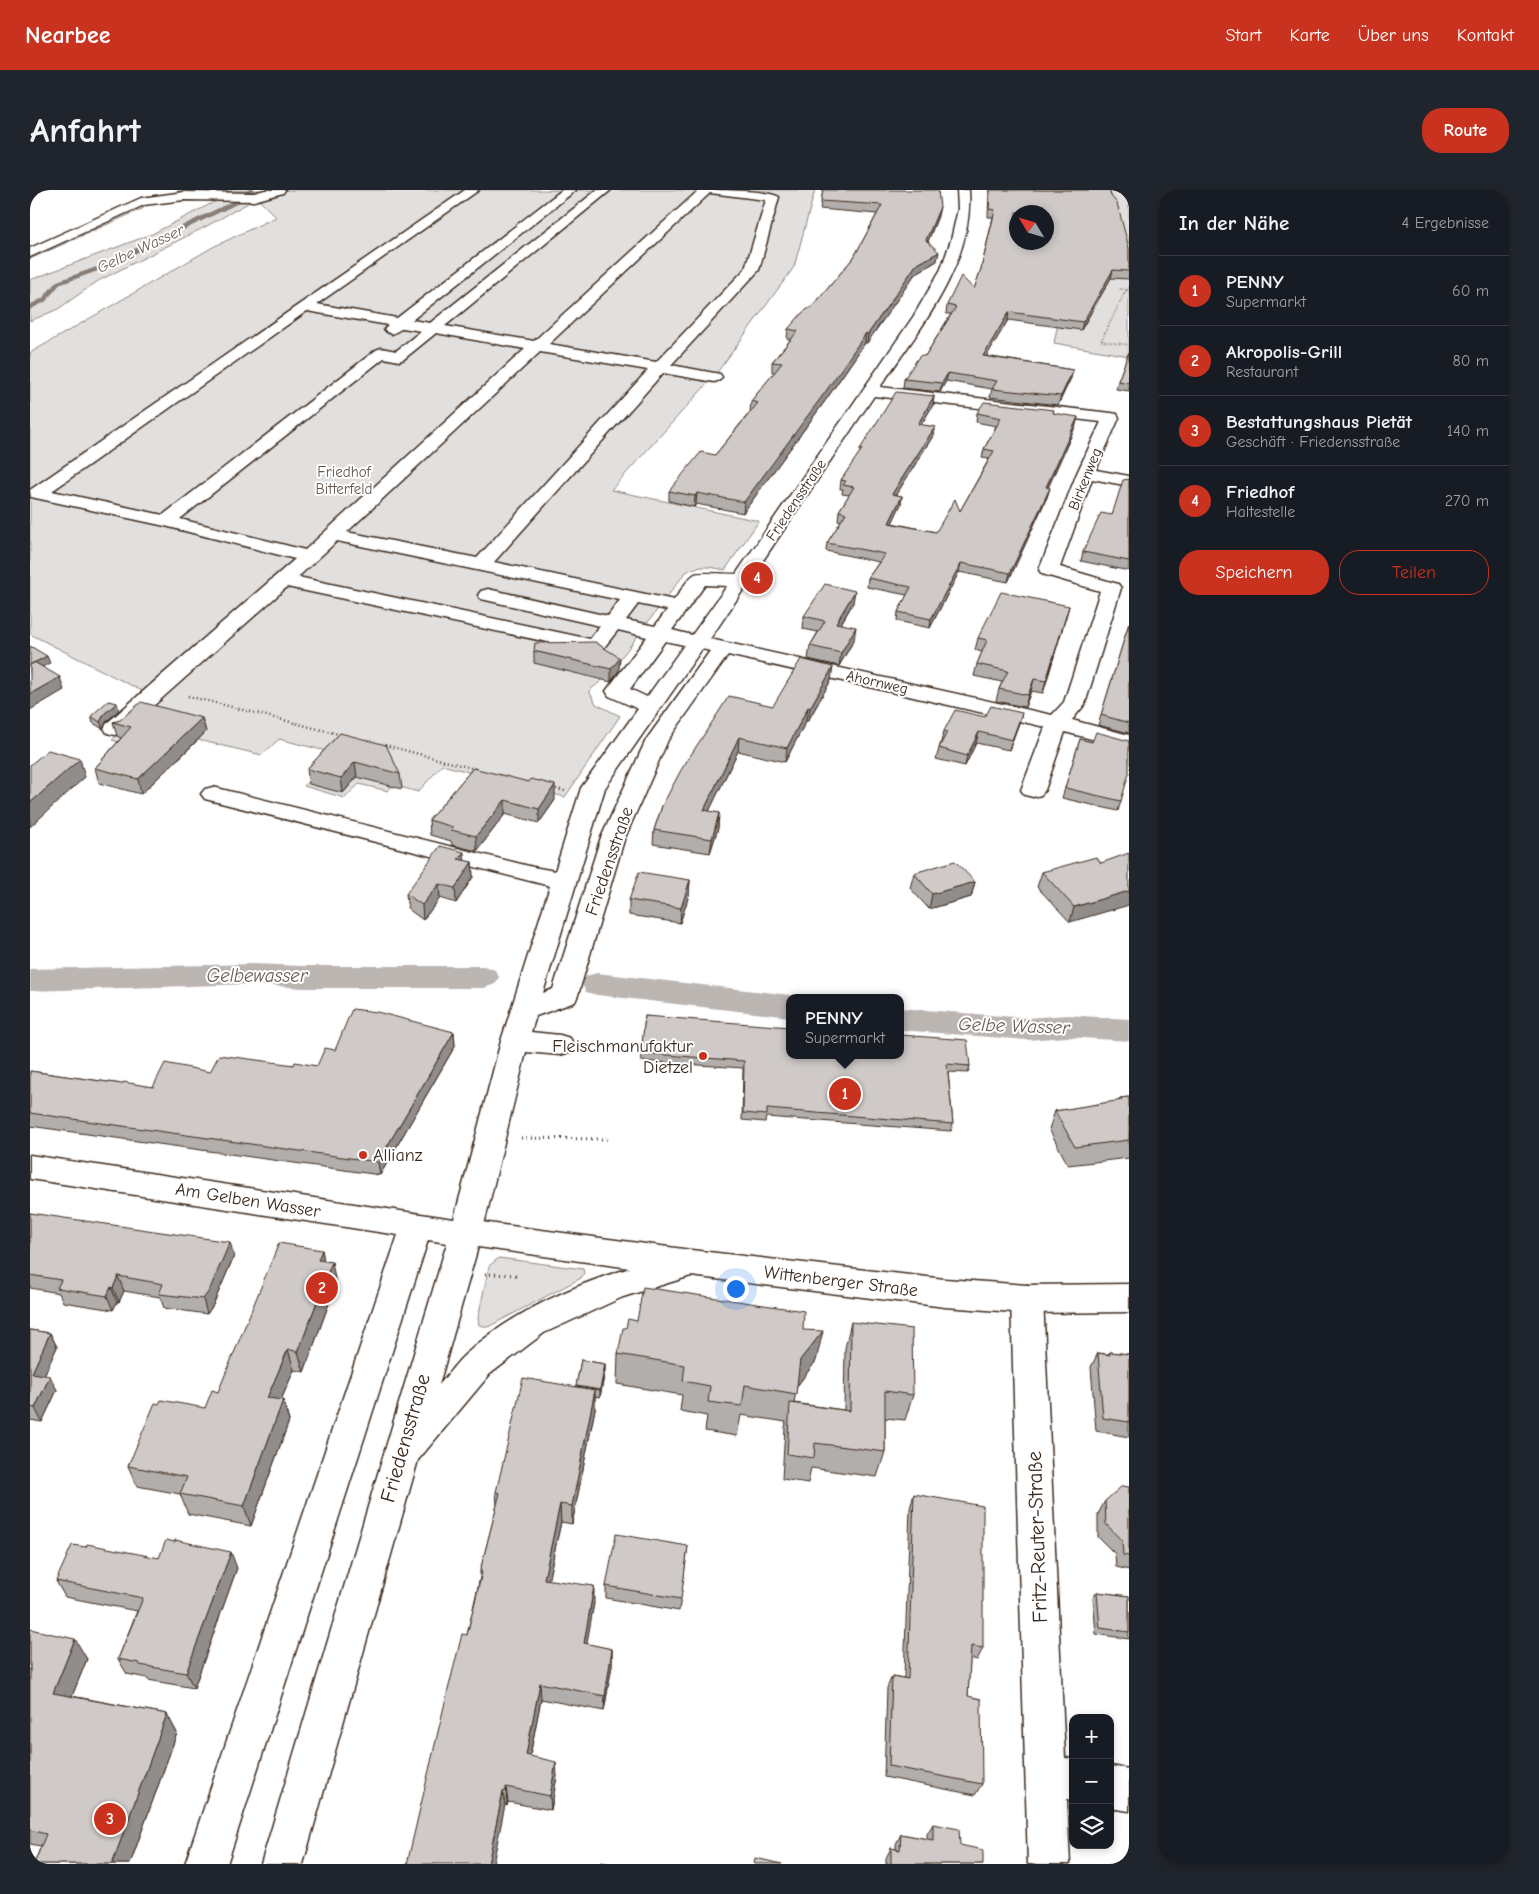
<!DOCTYPE html>
<html lang="de">
<meta charset="utf-8">
<style>
body{margin:0;font-family:"Comic Neue",sans-serif;background:#20242c;color:#f1f3f6}
.controls{position:absolute;right:15px;bottom:15px;display:grid;overflow:hidden;border-radius:10px;box-shadow:0 2px 8px #0003}
.controls button{width:45px;height:45px;display:grid;place-items:center;padding:0;border:0;border-bottom:1px solid #363941;background:#171b24;color:#f1f3f6;font:25px sans-serif}
.compass{position:absolute;left:979px;top:15px;width:45px;height:45px;border-radius:50%;background:#171b24;box-shadow:0 2px 8px #0003;rotate:308deg}
.you{position:absolute;left:705px;top:1098px;width:18px;height:18px;margin:-12px;border:4px solid #fff;border-radius:50%;background:#1a73e8;box-shadow:0 0 0 8px #1a73e833}
.badge{display:grid;place-items:center;width:32px;height:32px;border-radius:50%;background:#c8321e;color:#fff;font-size:16px;font-weight:700}
.pin{position:absolute;translate:-50% -50%;border:2px solid #fff;box-shadow:0 1px 5px #0006}
.popup{position:absolute;left:756px;top:804px;width:118px;height:65px;box-sizing:border-box;display:grid;place-content:center;border-radius:10px;background:#171b24;filter:drop-shadow(0 1px 4px #0005);font-size:16px;white-space:nowrap;color:#9ea1a6}
.popup b{font-size:19px;color:#f1f3f6}
.popup::after{content:'';position:absolute;left:50%;top:100%;margin-left:-10px;border:10px solid transparent;border-top-color:#171b24}
.list{margin:0;padding:0;list-style:none}
h2{display:flex;justify-content:space-between;align-items:center;height:65px;margin:0;padding:0 20px;font-size:21px}
h2 small{font-size:16px;font-weight:400;color:#9ea1a6}
.list li{display:grid;grid-template-columns:32px 1fr auto;gap:15px;align-items:center;box-sizing:border-box;height:70px;padding:0 20px;border-top:1px solid #363941}
.list b{display:block;font-size:19px;white-space:nowrap}
.list p{margin:0;font-size:16px;white-space:nowrap;color:#9ea1a6}
.list em{font-size:16px;font-style:normal;color:#9ea1a6}
.actions{display:flex;gap:10px;padding:15px 20px}
.actions a{flex:1;padding:11px 0;border:1px solid #c8321e;border-radius:20px;text-align:center;font-size:18px;color:#c8321e}
.actions .main{background:#c8321e;color:#fff}
.icon{flex:none;width:28px;height:28px;fill:none;stroke:currentColor;stroke-width:2;stroke-linecap:round;stroke-linejoin:round}
.map{position:relative;flex:none;width:1099px;height:1674px;overflow:hidden;border-radius:20px}
header{display:flex;align-items:center;gap:30px;box-sizing:border-box;height:70px;padding:0 25px;background:#c8321e;color:#fff}
header strong{font-size:24px}
nav{display:flex;gap:28px;margin-inline-start:auto;font-size:18px}
.intro{display:flex;align-items:center;justify-content:space-between;box-sizing:border-box;height:120px;padding:0 30px}
h1{margin:0;font-size:35px}
.button{padding:12px 22px;border-radius:20px;background:#c8321e;color:#fff;font-size:18px;font-weight:700}
main{display:flex;gap:30px;padding:0 30px}
aside{flex:1;background:#171b24;border-radius:20px;box-shadow:0 2px 8px #0003}
.map>svg:first-child{display:block}
</style>
<header>
<strong>Nearbee</strong>
<nav><a>Start</a><a>Karte</a><a>Über uns</a><a>Kontakt</a></nav>
</header>
<div class="intro"><h1>Anfahrt</h1><a class="button">Route</a></div>
<main>
<div class="map">
<svg width="1099" height="1674" viewBox="0 0 1099 1674">
<rect width="100%" height="100%" fill="#fff"/>
<filter id="ink" filterUnits="userSpaceOnUse"><feTurbulence type="fractalNoise" baseFrequency=".02" numOctaves="2"/><feDisplacementMap in="SourceGraphic" scale="10" xChannelSelector="R" yChannelSelector="G"/><feConvolveMatrix kernelMatrix="1 2 1 2 8 2 1 2 1" color-interpolation-filters="sRGB"/></filter>
<g filter="url(#ink)">
<path fill="#e2e0de" stroke="#8e857e" d="M148,0H785L764,77L686,184L581,300L729,331L695,380C681,377 667,374 655,383L594,464L571,491L559,501L566,514L590,526L535,607L412,575L388,602L363,595L358,601L329,594L315,608L274,596L304,563L249,549L232,565L168,550L149,569L82,550L92,540L72,535L114,502L0,444V163L183,57L246,27L227,8L175,37L68,91L28,119L0,131V90L122,44L192,8L149,4Z
M1033,0H1099V166L1024,153L1043,57Z
M108,16L114,18L0,69V65Z
M469,1068L553,1079L554,1083L551,1088L458,1137L449,1135L448,1128L459,1076Z"/>
<g fill="none" stroke-linecap="round" stroke-linejoin="round">
<path stroke="#887e77" stroke-width="4.5" d="M0,117L14,110L28,93L70,78L206,12L222,0"/>
<path fill="#bcb6b3" fill-rule="evenodd" d="M224,774L272,776H454L465,780L469,787L465,794L454,798H272L224,794L0,801V779Z
M567,783L760,805L769,808H760V827L567,805L556,802L552,794L556,786Z
M870,818L997,828L1037,825L1099,829V851L1037,847L997,850L870,840Z"/>
<defs>
<path id="minor" d="M235,0H255L253,3L224,11L154,10L114,15L0,67V58L111,8L154,2L224,3Z
M435,0H449L287,114L367,128L532,0H546L382,130L400,133L567,0H581L415,136L504,151L669,0C684,0 740,0 749,7L729,80L641,175L690,184L692,187L690,190L684,192L633,183L464,372L644,410C650,403 657,388 665,384C669,382 698,384 706,384L708,381L883,127L911,79L921,50L928,19L927,0H939C944,75 890,138 850,197L1081,223L1087,224L1089,228L1066,280L1099,286V296L1062,289L1030,377L1088,394L1091,398L1055,514L1042,530L1099,545V559L1035,542L1015,600L1011,605L1003,607L995,605L991,600L1015,537L698,465L638,550L594,650L548,805L545,812L506,826L501,842L530,845L540,848L544,855L540,862L530,865L496,862L452,1043L447,1052L436,1056L398,1050L197,1674H155L368,1045L0,989V965L424,1029L471,851L520,696L175,609L171,604L175,599L183,597L503,677L525,681L551,598L608,519L579,506L576,501L617,447L588,440L572,460L565,462L257,397L93,543L85,545L77,543L74,538L77,533L265,369L135,336L1,307L0,300ZM680,3L736,10L715,79L626,172L519,154ZM277,121L358,135L354,139L357,142L362,144L373,138L391,141L366,161L351,158L346,160L133,325L22,301ZM406,143L495,159L275,360L150,329L354,168L369,171L374,169ZM510,162L618,180L447,368L317,342ZM844,206L1071,232L1047,283L1009,380L1012,384L1070,401L1034,512L1022,525L680,449ZM307,351L590,410L578,426L458,399L451,401L448,405L451,409L570,436L560,449L268,387ZM675,395L697,396L662,445L642,440ZM608,414L637,420L625,436L596,430ZM635,451L654,455L617,507L600,499ZM672,459L680,461L616,550L570,650L523,799L513,803L575,598Z
M997,1095L1008,1099L1013,1109L1035,1568L1043,1569V1610L1037,1609L1040,1674H998L981,1109L986,1099Z
M1080,1576L1099,1579V1621L1080,1618Z"/>
<path id="major" d="M436,1030L661,1060L915,1089L997,1095L1099,1094V1122L997,1123L915,1117L661,1086L593,1107L514,1143L460,1184L388,1270L273,1674H231L420,1043L425,1034ZM448,1057L600,1078C543,1095 482,1123 437,1163C426,1172 418,1185 409,1195Z"/>
</defs>
<use href="#minor" stroke="#3b2a1e" stroke-width="3"/>
<use href="#major" stroke="#3b2a1e" stroke-width="3"/>
<path stroke="#3b2a1e" stroke-width="2" stroke-dasharray="0.5 2" stroke-linecap="butt" d="M1090,99L1099,100
M1096,100L1071,151L1099,155"/>
<path stroke="#3b2a1e" stroke-width="2.5" stroke-dasharray="1 3" stroke-linecap="butt" d="M158,506L312,545
M355,555L445,579
M522,598L535,601"/>
<path stroke="#3b2a1e" stroke-width="3" stroke-dasharray="1 4" stroke-linecap="butt" d="M491,948L577,949
M455,1084L490,1085"/>
<use href="#minor" fill="#fff" fill-rule="evenodd"/>
<use href="#major" fill="#fff" fill-rule="evenodd"/>
</g>
<path fill="#b2aeab" stroke="#3b2a1e" d="M793,0L908,26L898,51L907,71L885,84L837,153H835L795,211L713,323L666,314L664,317L639,311V301L685,265L720,222L721,211L745,182H742V172L761,149H757L758,139L783,116L824,67L847,24L790,19Z
M959,0H1079L1099,58V89L1081,88L1051,140L978,130L956,166L1043,180L1041,188L1028,215L960,207L962,199L916,191L910,202L873,198L874,189L895,166L921,124H916L917,115L944,99L951,79L963,27H958Z
M1099,162V201L1086,199L1088,191Z
M904,206L903,215L891,235L905,237L903,246L866,305L872,306L871,314L862,333L906,342L930,321L959,269L952,268L954,259L966,236L946,232L947,223H1024L1046,235L1018,298H1020L1017,307L978,392L929,382L900,438L867,431L868,422L877,405L837,397L838,388L849,372L796,361L797,353L811,331L808,330L809,321L819,305L812,304L813,299H810L811,290L830,263V259Z
M1099,289V381L1051,371L1053,362L1082,325Z
M823,413L811,434L824,450L809,476L778,469L780,456L788,442L773,439L774,426Z
M1039,416L1013,503L1001,501L995,517L966,511L969,499L972,492L944,486L947,474L952,462L945,460L948,448Z
M1099,433V543L1068,535Z
M504,461L589,480L581,492L504,473Z
M801,490L778,531H776L755,572L708,561L679,621L689,623L688,638L680,663L623,654L624,640L632,616L743,516Z
M89,520L76,532L73,539L63,533L61,526Z
M955,527L989,533L979,560L946,553L935,576L906,569L914,541Z
M172,528L176,542L111,604L69,593L65,578L91,548L87,546L83,532Z
M310,543L370,584L372,599L327,587L313,603L279,594L277,579Z
M1050,549L1062,552L1091,611L1088,621L1032,608Z
M443,578L525,610L509,633L475,624L447,661L422,655L421,651L400,645L399,630Z
M435,671L442,672L443,687L426,713L410,708L393,730L378,719L376,704Z
M1071,673L1040,732L1007,697L1012,682Z
M884,683L945,692L941,707L899,719L880,698Z
M660,690L659,705L650,733L599,725V710Z
M615,826L940,876L938,883L918,882L923,934L921,941L736,927L735,932L712,930L713,878L611,871Z
M424,842L425,856L350,985L0,936V881L92,894L123,897L180,882L264,875L287,876L305,860Z
M1099,907V968L1038,975L1019,939L1025,921L1089,911L1090,908Z
M0,1023L204,1066L183,1115L177,1124L134,1118L130,1107L94,1101L89,1112H87L83,1120L33,1112L29,1103L0,1098Z
M292,1060L294,1071L306,1094L274,1182L264,1180L251,1210H253L259,1231L221,1336L158,1324L150,1304L107,1296L98,1276L175,1218L188,1202Z
M607,1131L786,1171L767,1196L764,1213L814,1220L815,1158L821,1132L883,1205L875,1230L855,1228V1262L847,1287L781,1278L778,1293L752,1289L755,1238L756,1232L711,1225L707,1246L675,1241L677,1226L650,1221L652,1205L587,1194L588,1164L596,1138Z
M0,1140L20,1143L27,1157L14,1185L27,1200L12,1232L0,1230Z
M1080,1162L1099,1164V1247L1066,1241L1061,1177L1068,1163L1078,1164Z
M551,1170L575,1174V1181L570,1207L565,1206V1219L542,1334L531,1332L518,1390L564,1413L556,1454L582,1459V1475L574,1521L511,1509L500,1566L527,1586L521,1620L478,1612L477,1616L475,1615L437,1445L450,1387V1381L467,1315L466,1302L546,1197Z
M1099,1297V1380L1086,1377L1085,1364L1068,1347V1324L1075,1311Z
M884,1304L953,1458L947,1470L940,1468L938,1506L952,1594L945,1605L854,1587L857,1498L862,1486L874,1488L880,1318Z
M658,1356L649,1421L576,1408V1396Z
M129,1368L207,1378L164,1498L118,1490L117,1488L97,1484L88,1469L107,1421L35,1407L26,1391Z
M1067,1402L1099,1406V1449L1066,1444L1063,1408Z
M0,1439L57,1469L42,1506L137,1524L147,1543L100,1674H4L11,1656L0,1654Z
M903,1634L930,1655L953,1674H856V1668L861,1658L866,1659V1654L871,1644L897,1649V1644Z"/>
<path fill="#918d8b" stroke="#3b2a1e" d="M910,17L908,26L895,59L896,50Z
M909,62L907,71L885,84L837,153L838,144L886,75Z
M1083,80L1081,88L1051,140L1053,132Z
M979,122L978,130L952,174L953,166Z
M836,143L835,153L795,211L713,323L714,312Z
M1043,180L1041,188L1028,215L1031,206Z
M918,183L916,191L910,202L912,193Z
M904,206L903,215L886,243L888,234Z
M1048,227L1046,235L1014,306L1016,297Z
M905,237L903,246L861,313L862,304Z
M1020,298L1017,307L978,392L980,383Z
M667,303L666,314L664,317L665,306Z
M872,306L871,314L858,342L859,333Z
M931,373L929,382L900,438L901,429Z
M825,401L823,413L804,445L806,433Z
M1039,416L1036,427L1013,503L1016,491Z
M826,437L824,450L809,476L811,463Z
M17,466L20,473L0,483V475Z
M590,468L589,480L581,492V479Z
M803,477L801,490L778,531L780,518Z
M30,487L34,500L0,520V504Z
M1004,489L1001,501L995,517L998,505Z
M87,513L89,520L76,532L73,539L70,532L74,524Z
M778,517L776,531L755,572L757,558Z
M992,523L989,533L979,560L982,550Z
M172,528L176,542L111,604L108,589Z
M949,542L946,553L935,576L937,566Z
M709,547L708,561L673,634L674,620Z
M50,569L55,587L0,637V613Z
M325,572L327,587L313,603L311,588Z
M525,595V610L509,633V619Z
M475,610V624L447,661L446,646Z
M689,623L688,638L680,663L682,649Z
M434,662L435,676L428,669Z
M442,672L443,687L426,713L425,698Z
M660,690L659,705L650,733L651,718Z
M945,692L941,707L899,719L902,704Z
M409,694L410,708L393,730L392,715Z
M1099,701V715L1040,732L1044,717Z
M424,842L425,856L350,985L348,972Z
M200,1052L204,1066L183,1115L177,1124L173,1109Z
M292,1060L296,1081L288,1070Z
M302,1072L306,1094L274,1182L268,1162Z
M88,1086L94,1101L89,1112L83,1098Z
M81,1097L87,1112L83,1120L77,1106Z
M793,1141L786,1171L764,1200L770,1170Z
M20,1143L27,1157L9,1197L2,1183Z
M258,1159L264,1180L243,1228L237,1208Z
M575,1174V1181L570,1207V1200Z
M20,1186L27,1200L12,1232L5,1218Z
M565,1200V1219L542,1334V1316Z
M253,1210L259,1231L221,1336L214,1316Z
M530,1314L531,1332L515,1406L514,1389Z
M201,1362L207,1378L164,1498L156,1483Z
M564,1396V1413L554,1470V1453Z
M45,1449L57,1469L36,1521L23,1503Z
M582,1459V1475L574,1521L575,1506Z
M510,1493L511,1509L497,1580L496,1565Z
M137,1524L147,1543L100,1674H82Z
M526,1572L527,1586L521,1620L520,1606Z
M476,1597L478,1612L477,1616L476,1602Z
M473,1601L475,1615L463,1674H458Z"/>
<path fill="#cfcac7" stroke="#3b2a1e" fill-rule="evenodd" d="M793,0H908L910,17L896,50L909,62L886,75L838,144L836,143L796,201L714,312L667,303L665,306L639,301L671,262L685,265L728,213L721,211L752,173L742,172L768,141L758,139L773,122L783,116L824,67L852,15L791,11Z
M960,0H1079L1081,6L1087,13L1099,58V81L1083,80L1053,132L979,122L953,166L1043,180L1031,206L962,199L967,191L918,183L912,193L874,189L888,168L891,165L895,166L926,117L917,115L931,86L944,99L951,79L965,20L959,19ZM986,22H1016V52H986Z
M1099,162V193L1088,191Z
M866,202L904,206L888,234L905,237L862,304L872,306L859,333L906,342L925,309L930,321L964,261L954,259L971,228L947,223L954,212L1024,220L1023,223L1048,227L1016,297L1020,298L980,383L931,373L901,429L868,422L881,397L838,388L855,364L797,353L816,323L809,321L824,297L813,295L816,291L811,290L832,259H830Z
M1099,289V371L1053,362L1071,323L1082,325L1093,290Z
M795,394L825,401L806,433L826,437L811,463L780,456L795,431L774,426Z
M971,402L1039,416L1016,491L1004,489L998,505L969,499L978,481L947,474L957,450L948,448Z
M1099,433V533L1071,525Z
M565,452L590,468L581,479L504,461L505,453Z
M0,456L17,466L0,475Z
M771,469L803,477L780,518L778,517L757,558L709,547L674,620L689,623L682,649L624,640L632,616L651,580L699,506L743,516Z
M4,472L30,487L0,504V475Z
M78,511L87,513L74,524L70,532L61,526Z
M111,512L172,528L108,589L65,578L101,537L83,532L90,530Z
M961,516L992,523L982,550L949,542L937,566L909,558L917,542L914,541L925,520L955,527Z
M1066,542L1099,551V583L1091,611L1035,598L1050,549L1062,552Z
M310,543L356,555L370,584L325,572L311,588L277,579Z
M18,560L50,569L0,613V575Z
M443,578L499,592L501,589L525,595L509,619L475,610L446,646L421,640L423,637L399,630Z
M410,656L434,662L428,669L442,672L425,698L409,694L392,715L376,704Z
M1099,663V701L1044,717L1012,682L1066,667L1071,673Z
M925,671L945,692L902,704L884,683Z
M609,682L660,690L651,718L599,710Z
M322,819L347,822L424,842L348,972L0,923V881L92,894L93,892L123,897L135,873L180,882L189,865L264,875L265,872L287,876L295,858L305,860Z
M615,826L760,837V865H870V845L937,850L940,876L917,874L923,934L737,919V925L713,923L714,871L611,863Z
M1099,907V950L1045,957L1025,921L1092,910L1090,908Z
M0,1023L200,1052L179,1101L173,1109L129,1104L133,1094L88,1086L83,1098L81,1097L77,1106L27,1098L31,1090L0,1085Z
M249,1053L292,1060L288,1070L302,1072L268,1162L258,1159L237,1208L253,1210L214,1316L150,1304L157,1287L98,1276L125,1213L129,1214L131,1210L175,1218L182,1200L188,1202Z
M613,1097L774,1121L773,1140L793,1141L770,1170L766,1204L715,1195L712,1216L678,1212L680,1196L653,1191L655,1175L588,1164L593,1138H596L598,1129L607,1131Z
M821,1132L882,1139L883,1205L855,1201V1262L785,1253L784,1268L757,1264L760,1213L820,1221Z
M0,1140L20,1143L2,1183L20,1186L5,1218L0,1217Z
M1080,1162L1099,1164V1232L1073,1228L1068,1163L1080,1165Z
M551,1170L575,1174L570,1200L546,1196Z
M493,1188L565,1200L542,1316L530,1314L514,1389L564,1396L554,1453L582,1459L575,1506L510,1493L496,1565L526,1572L520,1606L476,1597V1602L473,1601L458,1674H377L415,1512L432,1444L437,1445L452,1382L450,1381L470,1303L466,1302Z
M1092,1296L1099,1297V1366L1093,1365L1092,1351L1076,1334L1075,1311Z
M884,1304L953,1316V1458L941,1456L938,1506L951,1509L952,1594L859,1576L862,1486L878,1489Z
M586,1344L658,1356L651,1409L576,1396Z
M136,1350L145,1352V1350L201,1362L156,1483L110,1475L109,1473L88,1469L113,1408L26,1391L42,1355L56,1357L57,1354L129,1368Z
M1067,1402L1099,1406V1442L1070,1438Z
M0,1439L45,1449L23,1503L137,1524L82,1674H4L16,1644L0,1640Z
M903,1634L929,1639L930,1655L953,1660V1674H861V1658L870,1660L871,1644L903,1650Z
M725,1668L752,1674H724Z
M571,1672L581,1674H570Z"/>
</g>
<g fill="#c8321e" stroke="#fff" stroke-width="2">
<circle cx="673" cy="866" r="5"/>
<circle cx="333" cy="965" r="5"/>
</g>
<g text-anchor="middle" stroke-width="4" stroke-linejoin="round" paint-order="stroke">
<g font-size="15" fill="#65584e" stroke="#fff">
<text x="314" y="287">Friedhof<tspan x="314" dy="17">Bitterfeld</tspan></text>
</g>
<g font-size="15" fill="#3b2a1e" stroke="#fff">
<text transform="translate(1055 289) rotate(-68)" y="5">Birkenweg</text>
<text transform="translate(766 310) rotate(-56)" y="5">Friedensstraße</text>
<text transform="translate(847 492) rotate(13)" y="5">Ahornweg</text>
</g>
<g font-size="16" font-style="italic" fill="#685b52" stroke="#fff">
<text transform="translate(110 58) rotate(-25)" y="6">Gelbe Wasser</text>
</g>
<g font-size="18" fill="#3b2a1e" stroke="#fff">
<text transform="translate(579 671) rotate(-71)" y="6">Friedensstraße</text>
<text transform="translate(218 1010) rotate(9)" y="6">Am Gelben Wasser</text>
<text transform="translate(811 1091) rotate(7)" y="6">Wittenberger Straße</text>
</g>
<g font-size="18" fill="#3b2a1e" stroke="#fff" text-anchor="end">
<text x="663" y="862">Fleischmanufaktur<tspan x="663" dy="21">Dietzel</tspan></text>
<text x="343" y="971" text-anchor="start">Allianz</text>
</g>
<g font-size="19" font-style="italic" fill="#685b52" stroke="#fff">
<text x="227" y="792">Gelbewasser</text>
<text transform="translate(984 835) rotate(2)" y="7">Gelbe Wasser</text>
</g>
<g font-size="21" fill="#3b2a1e" stroke="#fff">
<text transform="translate(375 1248) rotate(-74)" y="7">Friedensstraße</text>
<text transform="translate(1007 1347) rotate(-92)" y="7">Fritz-Reuter-Straße</text>
</g>
</g>
</svg>
<div class="controls">
<button>+</button>
<button>−</button>
<button><svg class="icon" aria-label="layers" viewBox="0 0 24 24"><path d="M12 4l9 5-9 5-9-5zM3 14l9 5 9-5"/></svg></button>
</div>
<svg class="compass" viewBox="-18 -18 36 36"><path d="M0-13l5 13h-10z" fill="#e53935"/><path d="M0 13l5-13h-10z" fill="#9ea1a6"/></svg>
<div class="you"></div>
<div class="pin badge" style="left:815px;top:904px">1</div>
<div class="popup"><b>PENNY</b>Supermarkt</div>
<div class="pin badge" style="left:292px;top:1098px">2</div>
<div class="pin badge" style="left:80px;top:1629px">3</div>
<div class="pin badge" style="left:727px;top:388px">4</div>
</div>
<aside>
<h2>In der Nähe<small>4 Ergebnisse</small></h2>
<ul class="list">
<li><span class="badge">1</span><div><b>PENNY</b><p>Supermarkt</p></div><em>60 m</em></li>
<li><span class="badge">2</span><div><b>Akropolis-Grill</b><p>Restaurant</p></div><em>80 m</em></li>
<li><span class="badge">3</span><div><b>Bestattungshaus Pietät</b><p>Geschäft · Friedensstraße</p></div><em>140 m</em></li>
<li><span class="badge">4</span><div><b>Friedhof</b><p>Haltestelle</p></div><em>270 m</em></li>
</ul>
<div class="actions"><a class="main">Speichern</a><a>Teilen</a></div>
</aside>
</main>
